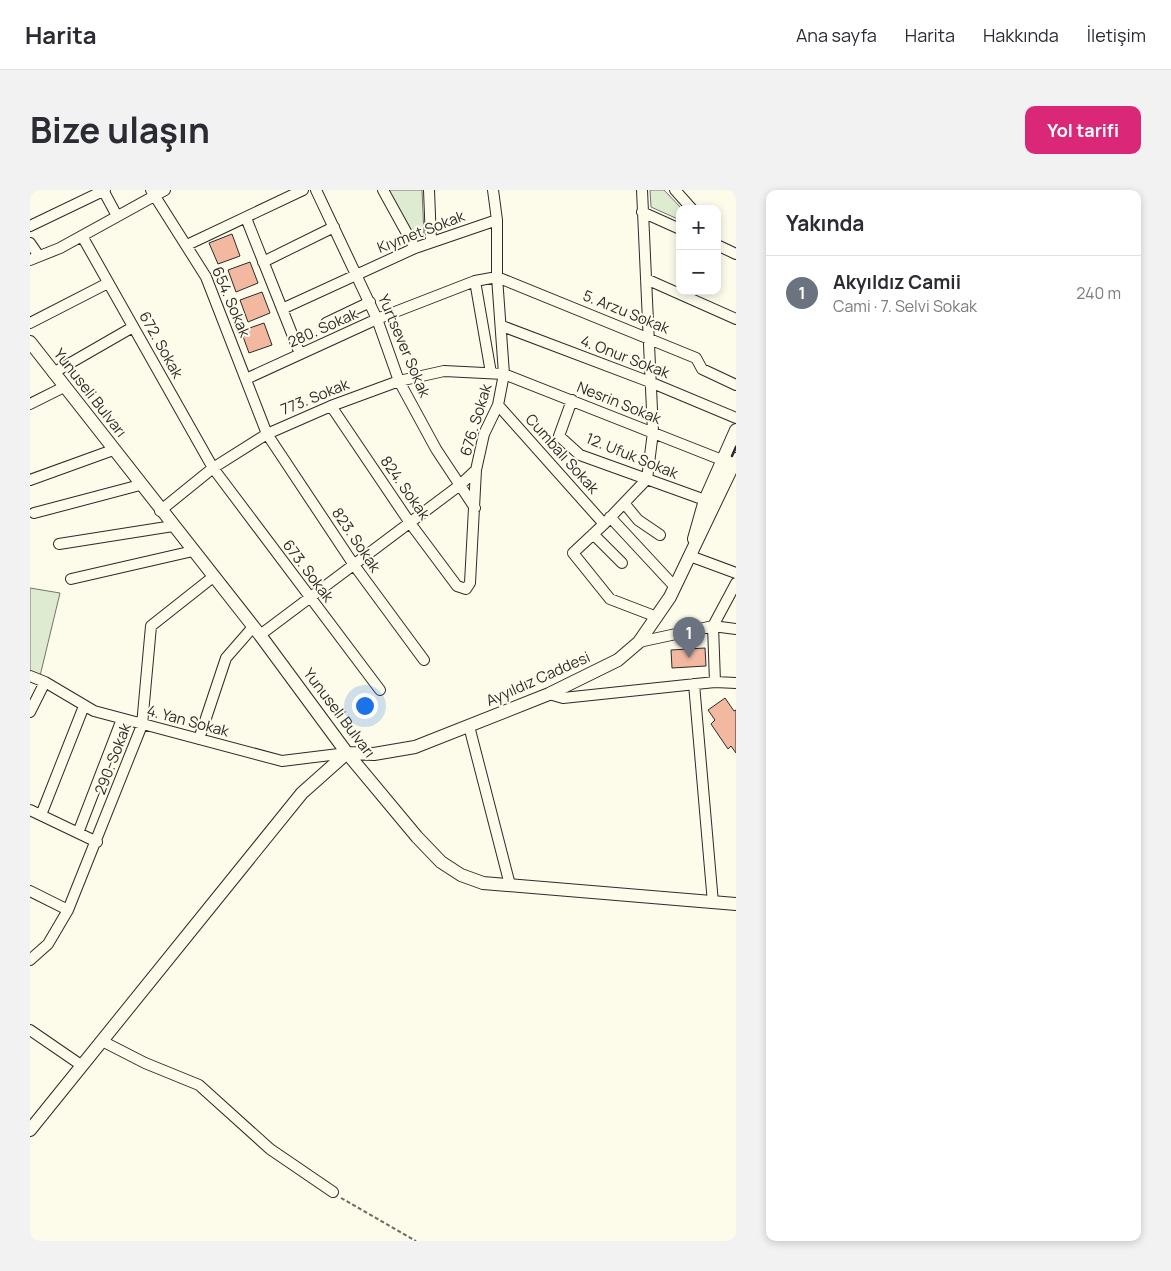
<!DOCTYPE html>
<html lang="tr">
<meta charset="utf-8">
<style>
body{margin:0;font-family:Manrope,sans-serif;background:#f2f2f3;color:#2b2b33}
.controls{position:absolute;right:15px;top:15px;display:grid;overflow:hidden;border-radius:10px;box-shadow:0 2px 8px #0003}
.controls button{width:45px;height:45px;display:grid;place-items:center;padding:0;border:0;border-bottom:1px solid #e1e1e2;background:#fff;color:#2b2b33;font:25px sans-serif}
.you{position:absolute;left:334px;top:515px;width:18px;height:18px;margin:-12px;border:4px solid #fff;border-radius:50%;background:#1a73e8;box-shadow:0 0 0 8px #1a73e833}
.badge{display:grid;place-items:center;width:32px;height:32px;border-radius:50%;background:#db2777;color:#fff;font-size:16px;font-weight:700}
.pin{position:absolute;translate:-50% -41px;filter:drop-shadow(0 1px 2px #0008)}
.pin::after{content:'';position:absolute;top:26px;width:18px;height:15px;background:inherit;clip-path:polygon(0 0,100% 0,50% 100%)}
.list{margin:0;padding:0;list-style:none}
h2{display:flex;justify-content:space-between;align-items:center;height:65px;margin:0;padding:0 20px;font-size:21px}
h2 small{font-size:16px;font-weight:400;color:#7c7c81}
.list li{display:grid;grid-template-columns:32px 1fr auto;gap:15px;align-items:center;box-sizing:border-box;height:75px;padding:0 20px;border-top:1px solid #e1e1e2}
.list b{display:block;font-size:19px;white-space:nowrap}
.list p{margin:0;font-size:16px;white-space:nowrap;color:#7c7c81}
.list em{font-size:16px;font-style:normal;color:#7c7c81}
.map{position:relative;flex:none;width:706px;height:1051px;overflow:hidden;border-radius:10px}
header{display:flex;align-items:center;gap:30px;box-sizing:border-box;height:70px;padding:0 25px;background:#fff;border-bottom:1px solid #e1e1e2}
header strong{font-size:24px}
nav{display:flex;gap:28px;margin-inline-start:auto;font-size:18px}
.intro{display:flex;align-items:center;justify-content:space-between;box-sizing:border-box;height:120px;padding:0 30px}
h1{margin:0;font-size:35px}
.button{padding:12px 22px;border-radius:10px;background:#db2777;color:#fff;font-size:18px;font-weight:700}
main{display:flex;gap:30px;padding:0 30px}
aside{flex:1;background:#fff;border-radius:10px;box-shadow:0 2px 8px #0003}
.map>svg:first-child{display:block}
</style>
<header>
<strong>Harita</strong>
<nav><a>Ana sayfa</a><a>Harita</a><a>Hakkında</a><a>İletişim</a></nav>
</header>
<div class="intro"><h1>Bize ulaşın</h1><a class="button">Yol tarifi</a></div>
<main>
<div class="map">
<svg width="706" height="1051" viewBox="0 0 706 1051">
<rect width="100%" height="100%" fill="#fdfbea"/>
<path fill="#deebd1" stroke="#74746e" d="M358,0H392L394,45L386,49Z
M620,0H634L652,19H650V30L621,17Z
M0,398L30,403L10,486L0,482Z"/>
<path fill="#f2b8a0" stroke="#2b2b2b" d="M202,44L210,66L188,74L179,53Z
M220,72L228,93L206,102L198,80Z
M232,102L240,123L218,132L210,110Z
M234,133L242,155L219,163L211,141Z
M675,458L676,476L642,478L641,460Z
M695,508L704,521L706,520V563L701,556L698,559L681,534L685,530L678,520Z"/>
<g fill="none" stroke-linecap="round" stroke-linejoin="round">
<defs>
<path id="minor" d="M73,0L87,26
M121,0L176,87L237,244L324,375L394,470
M286,0L347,129L369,191L406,259L445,318
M353,0L385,58
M399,0L401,51
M612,0L623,242L617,289L574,334L543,363L580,409L627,427
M645,0L662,19
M612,22L650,39
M216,28L270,164
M0,36L75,0
M52,46L183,278L350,500
M0,53L9,66
M157,55L273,0
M687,55L706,64
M0,70L30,58L135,0
M233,72L304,37
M616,89L706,129
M445,91L461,183
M252,119L385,58L467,30
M0,133L78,93
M296,133L340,112
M472,136L620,192L706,228
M23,183L103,137
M216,189L347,129L445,91L467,87L666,168L672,179L706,195
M542,210L529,246L550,265L675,310
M0,214L34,197
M468,215L574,334
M301,216L380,333L427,396L436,399L440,393L446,280L454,244L468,215L474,184L467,87V30L463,0
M0,290L83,260
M594,313L608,330L630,345
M130,321L183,278L237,244L301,216L369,191L414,181L474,184L692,270
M4,323L110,295
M580,327L645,397
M563,344L592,373
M29,354L143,336
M660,366L706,383
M41,389L163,361
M230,445L430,295L446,280
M609,452L683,436L706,439
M0,486L15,492L64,521L252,571L317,563
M685,492L683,436L706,393
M664,494L683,713
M519,504L533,508L685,492L706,493
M0,522L15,492
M439,536L480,695
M169,549L196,468L223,437
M0,620L67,652
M11,625L54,516
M48,643L92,529
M0,701L38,720
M0,770L18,754L38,720L112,535L121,436L183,387
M0,840L51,875
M72,851L115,873L169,895L240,959L303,1002"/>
<path id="major" d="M0,152L230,445L317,563L387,647L411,672L431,685L453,693L706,714
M664,349L675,310L706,240
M0,940L272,603L317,563L344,564L385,557L519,504L588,470L609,452L640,407L706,269"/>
</defs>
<use href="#minor" stroke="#2b2b2b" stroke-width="12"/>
<use href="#major" stroke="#2b2b2b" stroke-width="14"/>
<path stroke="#6a6964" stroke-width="2" stroke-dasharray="4 2.5" stroke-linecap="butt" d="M311,1008L386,1051"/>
<use href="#minor" stroke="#fdfbea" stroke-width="10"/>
<use href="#major" stroke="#fdfbea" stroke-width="12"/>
<path stroke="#2b2b2b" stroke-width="2.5" d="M702,266L706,257"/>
</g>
<g text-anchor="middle" stroke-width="4" stroke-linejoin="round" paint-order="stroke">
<g font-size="15" fill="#2b2b2b" stroke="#fdfbea">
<text transform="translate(391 42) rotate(-21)" y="5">Kıymet Sokak</text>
<text transform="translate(201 112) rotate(67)" y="5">654. Sokak</text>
<text transform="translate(596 122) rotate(22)" y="5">5. Arzu Sokak</text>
<text transform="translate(293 138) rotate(-24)" y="5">280. Sokak</text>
<text transform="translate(131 155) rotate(61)" y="5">672. Sokak</text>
<text transform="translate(374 156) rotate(67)" y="5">Yurtsever Sokak</text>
<text transform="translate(595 167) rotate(21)" y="5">4. Onur Sokak</text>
<text transform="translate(60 203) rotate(52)" y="5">Yunuseli Bulvarı</text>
<text transform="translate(285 207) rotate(-22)" y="5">773. Sokak</text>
<text transform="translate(589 213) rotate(22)" y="5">Nesrin Sokak</text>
<text transform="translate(446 230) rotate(-73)" y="5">676. Sokak</text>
<text transform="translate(532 264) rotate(48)" y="5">Cumbalı Sokak</text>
<text transform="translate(602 266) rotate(22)" y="5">12. Ufuk Sokak</text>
<text transform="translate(375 298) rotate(55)" y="5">824. Sokak</text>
<text transform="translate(326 350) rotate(56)" y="5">823. Sokak</text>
<text transform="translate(278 381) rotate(53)" y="5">673. Sokak</text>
<text transform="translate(508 489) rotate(-24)" y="5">Ayyıldız Caddesi</text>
<text transform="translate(309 523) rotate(53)" y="5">Yunuseli Bulvarı</text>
<text transform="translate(158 531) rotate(15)" y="5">4. Yan Sokak</text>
<text transform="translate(83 569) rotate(-69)" y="5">290. Sokak</text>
</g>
</g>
</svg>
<div class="controls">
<button>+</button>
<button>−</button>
</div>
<div class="you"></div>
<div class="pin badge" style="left:659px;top:468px;background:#6b7280">1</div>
</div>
<aside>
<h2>Yakında<small></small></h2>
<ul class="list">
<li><span class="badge" style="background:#6b7280">1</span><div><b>Akyıldız Camii</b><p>Cami · 7. Selvi Sokak</p></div><em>240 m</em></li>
</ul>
</aside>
</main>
